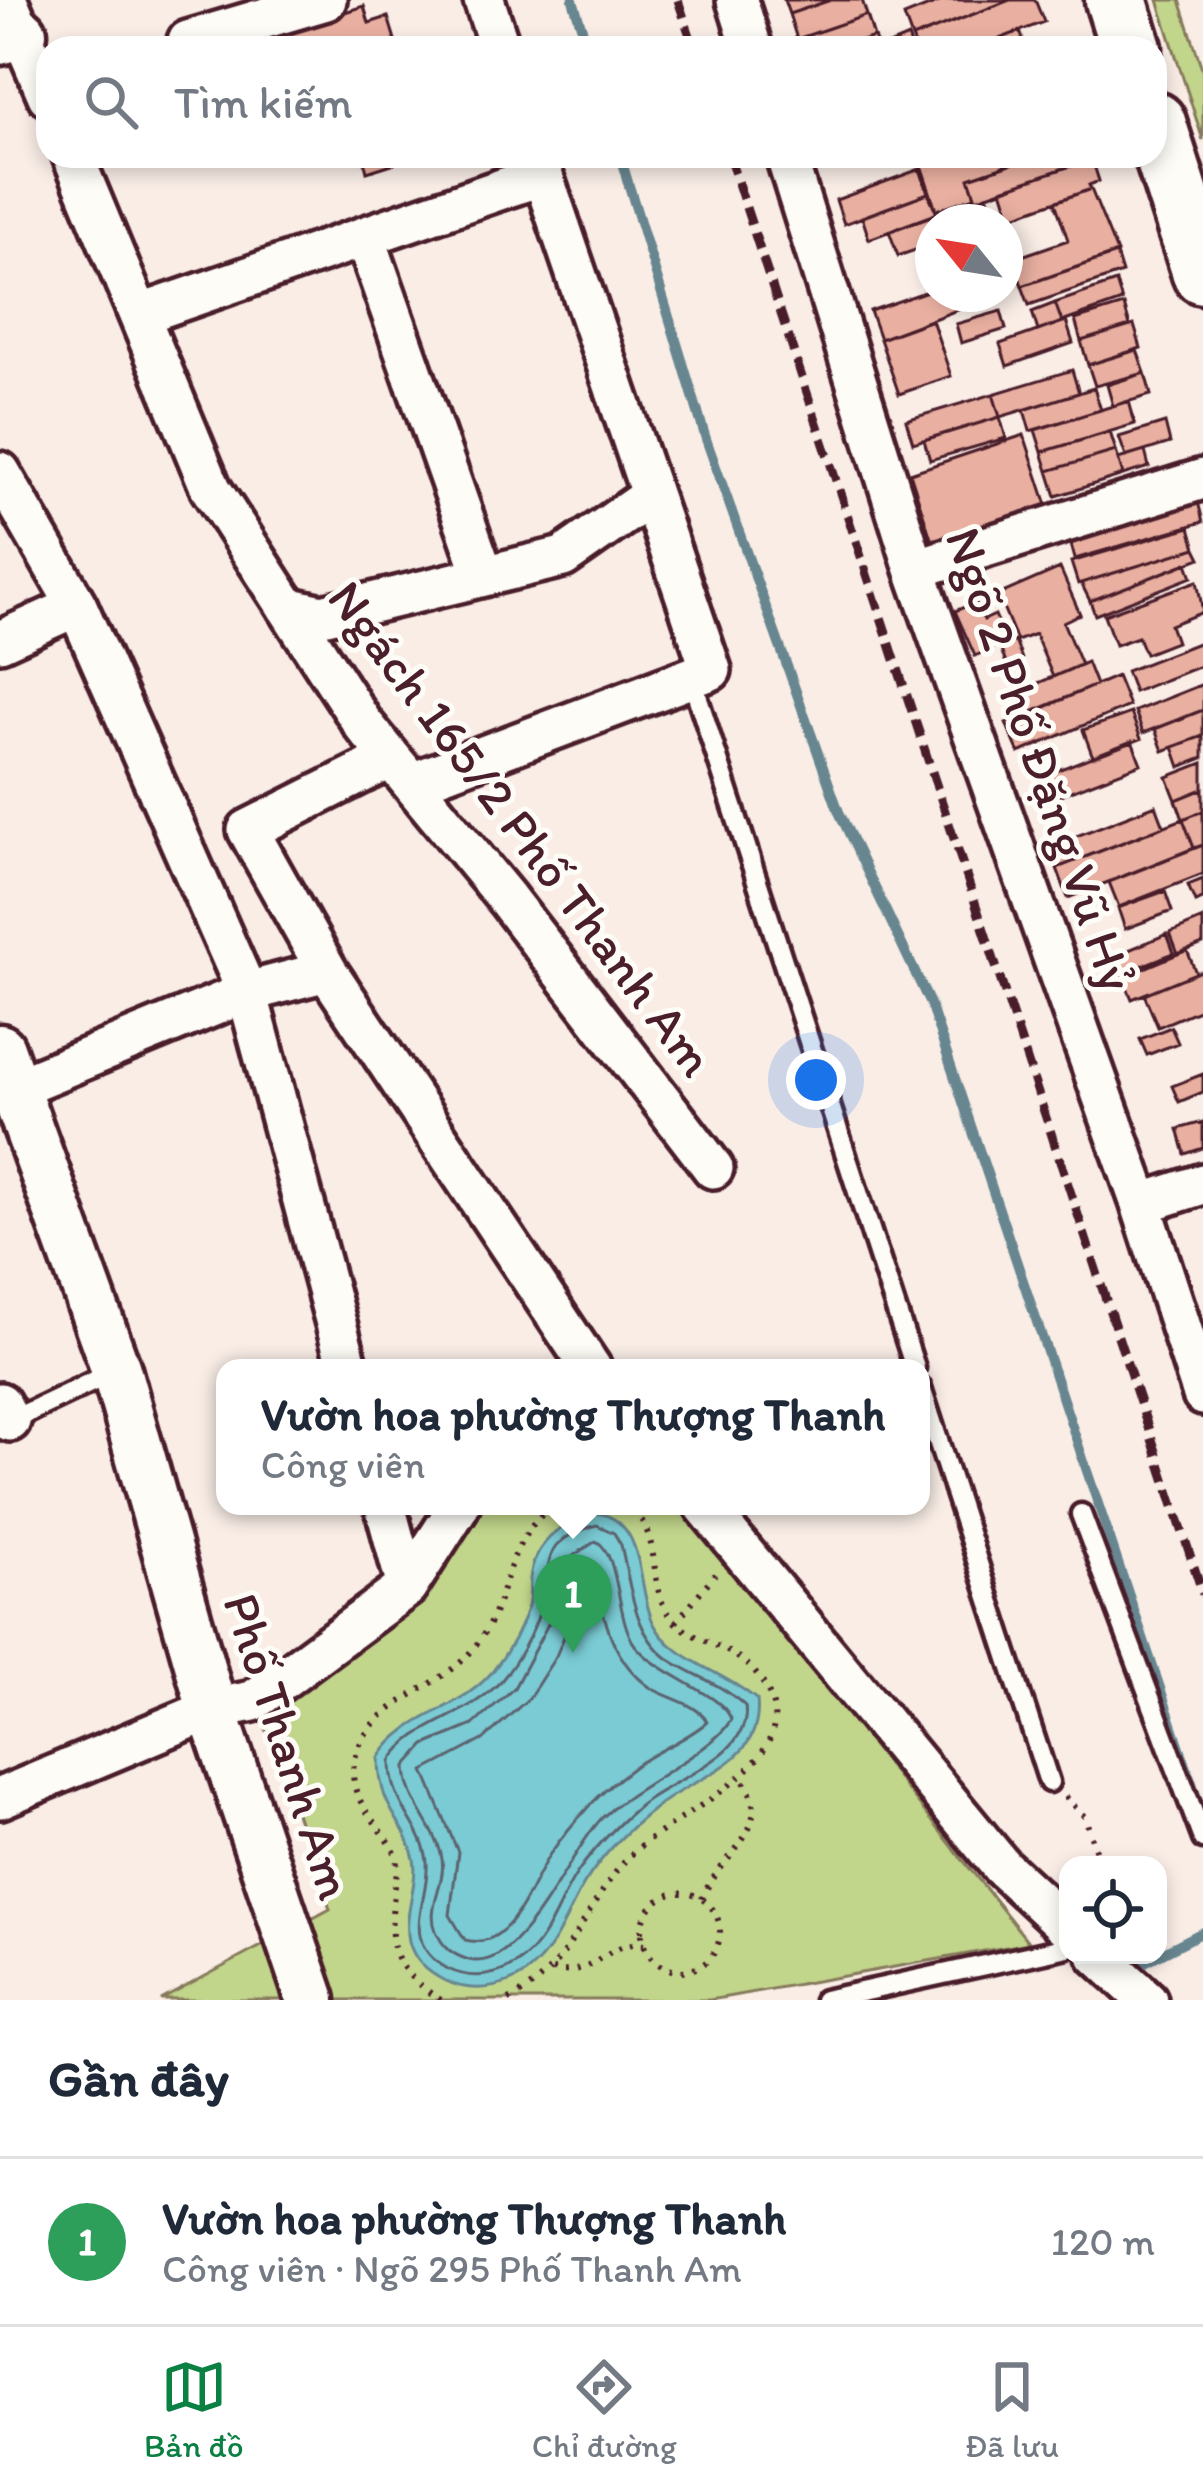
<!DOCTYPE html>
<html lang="vi">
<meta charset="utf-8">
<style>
body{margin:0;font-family:Itim,sans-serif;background:#f2f2f3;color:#1f2937}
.controls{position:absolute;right:36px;bottom:36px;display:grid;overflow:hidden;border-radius:24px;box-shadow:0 6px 18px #0003}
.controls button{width:108px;height:108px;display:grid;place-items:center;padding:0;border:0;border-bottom:3px solid #e0e1e3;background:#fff;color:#1f2937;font:60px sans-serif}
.compass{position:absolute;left:915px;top:204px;width:108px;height:108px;border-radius:50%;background:#fff;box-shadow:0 6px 18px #0003;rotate:300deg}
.you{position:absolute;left:816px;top:1080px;width:42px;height:42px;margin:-30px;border:9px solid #fff;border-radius:50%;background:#1a73e8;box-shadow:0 0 0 18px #1a73e833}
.badge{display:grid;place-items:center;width:78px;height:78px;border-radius:50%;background:#0b8043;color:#fff;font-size:39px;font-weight:700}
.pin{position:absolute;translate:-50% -99px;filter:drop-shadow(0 3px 6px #0008)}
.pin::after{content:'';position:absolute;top:63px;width:42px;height:36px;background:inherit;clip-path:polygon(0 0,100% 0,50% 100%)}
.popup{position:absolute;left:216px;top:1359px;width:714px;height:156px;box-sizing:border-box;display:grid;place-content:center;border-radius:24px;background:#fff;filter:drop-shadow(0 3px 9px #0005);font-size:39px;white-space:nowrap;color:#747a83}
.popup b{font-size:45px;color:#1f2937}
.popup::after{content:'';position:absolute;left:50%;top:100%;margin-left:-24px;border:24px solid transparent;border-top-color:#fff}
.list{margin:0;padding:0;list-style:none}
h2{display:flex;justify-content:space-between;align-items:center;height:156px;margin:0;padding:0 48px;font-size:51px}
h2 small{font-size:39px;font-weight:400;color:#747a83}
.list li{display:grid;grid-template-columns:78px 1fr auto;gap:36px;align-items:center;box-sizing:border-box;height:168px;padding:0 48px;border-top:3px solid #e0e1e3}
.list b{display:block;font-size:45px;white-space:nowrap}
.list p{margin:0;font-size:39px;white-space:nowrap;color:#747a83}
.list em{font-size:39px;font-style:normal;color:#747a83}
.icon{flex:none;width:66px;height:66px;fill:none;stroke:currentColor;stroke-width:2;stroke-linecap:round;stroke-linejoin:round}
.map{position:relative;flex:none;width:1203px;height:2000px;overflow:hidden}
.search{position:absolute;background:#fff;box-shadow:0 6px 18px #0003;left:36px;right:36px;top:36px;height:132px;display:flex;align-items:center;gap:30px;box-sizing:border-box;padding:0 42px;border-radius:36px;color:#747a83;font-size:45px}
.sheet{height:324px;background:#fff}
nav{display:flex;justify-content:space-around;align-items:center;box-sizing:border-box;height:168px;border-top:3px solid #e0e1e3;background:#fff;font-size:33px;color:#747a83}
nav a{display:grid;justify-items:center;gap:6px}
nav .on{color:#0b8043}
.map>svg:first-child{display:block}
</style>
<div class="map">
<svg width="1203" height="2000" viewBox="0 0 1203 2000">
<rect width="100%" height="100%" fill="#f9ede6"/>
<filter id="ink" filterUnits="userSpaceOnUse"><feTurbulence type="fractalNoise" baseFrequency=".00833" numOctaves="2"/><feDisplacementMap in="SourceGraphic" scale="24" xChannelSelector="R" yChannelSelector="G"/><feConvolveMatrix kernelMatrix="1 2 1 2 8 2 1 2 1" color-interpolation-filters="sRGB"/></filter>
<g filter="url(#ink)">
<path fill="#c1d58b" stroke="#867a5b" stroke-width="3" d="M1158,0H1180L1203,72V140Z
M482,1506H682L1029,1943L710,2000H161L330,1909L264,1723L433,1583Z"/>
<path fill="#7acbd4" stroke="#678690" stroke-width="3" d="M597,1513C647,1521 636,1586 653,1622C671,1660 726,1672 757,1700C764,1762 700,1774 659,1805C630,1827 603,1854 584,1884C569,1909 558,1942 537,1963C514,1988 475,1995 445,1981C380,1949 421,1897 414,1859C405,1817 379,1813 379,1758C407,1713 459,1712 493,1671C508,1652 521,1628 528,1606C531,1597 529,1588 530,1579C534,1541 564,1522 597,1513Z"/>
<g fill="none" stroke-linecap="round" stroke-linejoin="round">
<path stroke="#5d646f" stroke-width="3" d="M597,1525L614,1533L621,1545C631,1586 633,1637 673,1662C698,1677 723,1685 745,1706C753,1756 671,1779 639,1806C616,1826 595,1847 577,1873C560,1898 549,1938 524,1958C502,1975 475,1982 448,1969C397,1942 430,1900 427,1862C423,1824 390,1806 391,1761C415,1722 467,1718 501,1681C518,1661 533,1633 541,1608C554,1563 536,1542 597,1525Z
M596,1541C620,1553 616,1620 635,1645C659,1676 722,1693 731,1719C716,1751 632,1787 601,1819C568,1853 521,1973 469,1960C453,1955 443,1948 436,1931C426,1906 446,1884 442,1859C436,1824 406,1802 406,1766L425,1745L473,1725L514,1688L555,1611L563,1563Z
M586,1565L593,1569C603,1614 610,1660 651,1688C669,1699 699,1704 707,1722C686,1740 658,1750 635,1766C602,1790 573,1821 550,1854C529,1885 512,1952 465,1940L450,1915L458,1852L424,1771L483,1740L529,1698L556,1656L574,1613L578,1573Z"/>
<path stroke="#678690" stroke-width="10" d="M573,0L588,48
M620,156L706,439L839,812L930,1004L1201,1810
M1133,1968L1203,1932"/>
</g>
<path fill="#e9b0a1" stroke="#4a1f2b" stroke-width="3" d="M784,0H831L789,14Z
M831,0H862L867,15L797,39L789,14Z
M944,0H1010L912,38L904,16Z
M1010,0H1035L1044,22L976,48H916L912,38Z
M364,6L369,23L388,17L396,43L390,48H230Z
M867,15L874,37L840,48H800L797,39Z
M1020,31L1026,48H976Z
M874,37L878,48H840Z
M908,37L912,48H882Z
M363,156H417L367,172Z
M836,156H866L839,165Z
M918,156H1001L1005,166L969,178L975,197L936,210Z
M1001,156H1033L1005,166Z
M1033,156H1076L1078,163L976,199L969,178Z
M1092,159L1099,181L1089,185L1091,189L1011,217L1002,189Z
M920,169L928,193L844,224L836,200Z
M1091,189L1117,253L1022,286L1013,259L1068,240L1055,202Z
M928,193L937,214L869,239L862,217Z
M987,195L997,220L933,222V244L898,256L889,231Z
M1116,254L1122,273L1029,305L1022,286Z
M1116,282L1122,301L1062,322L1055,303Z
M933,289V294H1000L880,339L870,311Z
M1055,303L1062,322L1038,331L1032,312Z
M1124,305L1130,326L1081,341L1075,320Z
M1001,311L1006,329L961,343L956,324Z
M932,320L951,376L899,394L880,339Z
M1066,321L1073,343L1007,366L1000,344Z
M1134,325L1141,348L1088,365L1081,341Z
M1137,350L1145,373L1095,386L1088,365Z
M1072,370L1079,393L1000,417L993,394Z
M1145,373L1151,395L1113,406L1107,385Z
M1094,388L1101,410L1030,431L1024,410Z
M993,394L1000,417L913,443L906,420Z
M1129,401L1135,424L1042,452L1035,430Z
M1000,417L1006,438L930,460L924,440Z
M1165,423L1170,443L1126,457L1119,437Z
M1110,432L1116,451L1048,471L1042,452Z
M1024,435L1050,514L935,551L910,473Z
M1116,451L1123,475L1056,496L1048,471Z
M1145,451L1149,467L1123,475L1118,459Z
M1196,493L1203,522L1075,559L1067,530Z
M1190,527L1196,548L1078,584L1071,562Z
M1196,548L1201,558L1090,601L1081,583Z
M1187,563L1192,577L1095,615L1090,601Z
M1060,568L1080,614L1063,622L1081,665L1053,677L1035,634L1017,641L998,595Z
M1197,581L1203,612L1170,625L1176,642L1145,654L1138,637L1115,645L1104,615Z
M976,602L984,620L995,615L1008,644L1015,641L1022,659L1007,666L999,645L975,656L955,611Z
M1203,641V665L1134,692L1126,671Z
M1087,662L1096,685L1025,716L1015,693Z
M1117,676L1129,706L1019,753L1006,723Z
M1203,684V710L1143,733L1135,711Z
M1203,710V736L1163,751L1155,729Z
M1131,713L1141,739L1093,757L1083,730Z
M1203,736V758L1180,767L1173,747Z
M1132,741L1141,764L1053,798L1045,775Z
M1203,763V789L1176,800L1167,777Z
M1203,789V811L1183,819L1176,800Z
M1156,805L1164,826L1057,868L1048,847Z
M1203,811V845L1194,848L1183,819Z
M1183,819L1194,848L1068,898L1057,868Z
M1203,845V874L1119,907L1109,882Z
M1203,879V899L1195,902L1188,885Z
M1165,891L1172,911L1125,929L1118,908Z
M1203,919V944L1178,954L1170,933Z
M1167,934L1174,953L1121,974L1114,956Z
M1187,950L1196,973L1132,999L1123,977Z
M1203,970V1008L1158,1027L1144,994Z
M1171,1027L1178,1043L1147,1055L1140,1039Z
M1203,1074V1092L1179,1102L1172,1086Z
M1203,1122V1148L1185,1154L1178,1129Z"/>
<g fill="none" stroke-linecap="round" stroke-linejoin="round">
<defs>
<path id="service" d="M691,677L915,1368
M921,1388L1049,1782
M10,1421L115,1371
M1081,1514L1203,1839
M824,2000L1068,1947"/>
<path id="minor" d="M7,0L48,96
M484,0L500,48
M737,0L752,48
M188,41L326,0
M73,156L211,489L363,724L507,899L713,1168
M786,156L915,569L1141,1204L1203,1395
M365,237L484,576
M139,315L542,175
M0,472L77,606L247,992L348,1368
M915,569L1203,479
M287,607L322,615L563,557L649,497
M0,641L77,606
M391,758L248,830L327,971L591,1368
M412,783L711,670L536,156
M0,1094L247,992L327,971
M1141,1204L1203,1184
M0,1403L10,1421
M385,1506L407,1587
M705,1506L1002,1867L1068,1928
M0,1798L212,1709L253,1701L407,1587L459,1506
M1098,1955L1147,2000"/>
<path id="tertiary" d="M0,40L22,33
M0,1049L116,1370L212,1709L311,2000"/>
<path id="primary" d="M1116,0L1131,48
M1155,123L1203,273"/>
</defs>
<use href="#service" stroke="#4a1f2b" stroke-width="27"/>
<use href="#minor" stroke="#4a1f2b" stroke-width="48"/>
<use href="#tertiary" stroke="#4a1f2b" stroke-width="57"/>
<use href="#primary" stroke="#4a1f2b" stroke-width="69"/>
<path stroke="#4a1f2b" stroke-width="6" stroke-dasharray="3 9" stroke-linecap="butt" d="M676,1622L715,1574
M1065,1797L1085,1817L1100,1865
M642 1932a39 39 0 1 1 78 0a39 39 0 1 1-78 0Z
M702,1899C717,1857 779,1828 742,1779
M552,1970C592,1979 607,1940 644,1944
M441,2000C375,1960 392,1925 398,1860C384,1821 340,1802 357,1752C374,1700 441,1690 473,1649C513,1600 499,1548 552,1506
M509,2000C571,1970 582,1909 625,1861C670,1810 832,1760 753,1670C731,1646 698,1643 675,1622C643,1590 667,1538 629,1506"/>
<use href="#service" stroke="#fdfcf7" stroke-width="18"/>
<use href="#minor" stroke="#fdfcf7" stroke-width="39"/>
<use href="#tertiary" stroke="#fdfcf7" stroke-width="48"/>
<use href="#primary" stroke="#fdfcf7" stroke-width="60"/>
<path stroke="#4a1f2b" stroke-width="9" stroke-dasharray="18 9" stroke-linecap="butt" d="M678,0L694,48
M729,156L1203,1594"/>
</g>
</g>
<g text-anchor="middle" stroke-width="10" stroke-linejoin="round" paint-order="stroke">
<g font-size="51" fill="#4a1f2b" stroke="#fdfcf7">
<text transform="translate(1041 759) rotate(71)" y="18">Ngõ 2 Phố Đặng Vũ Hỷ</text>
<text transform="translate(522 828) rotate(53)" y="18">Ngách 165/2 Phố Thanh Am</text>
<text transform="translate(289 1746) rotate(72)" y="18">Phố Thanh Am</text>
</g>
</g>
</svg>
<div class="controls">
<button><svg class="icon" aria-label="locate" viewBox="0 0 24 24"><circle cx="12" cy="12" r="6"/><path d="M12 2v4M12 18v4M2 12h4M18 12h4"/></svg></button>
</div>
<svg class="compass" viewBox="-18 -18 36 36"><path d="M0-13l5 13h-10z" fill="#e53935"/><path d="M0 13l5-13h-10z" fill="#747a83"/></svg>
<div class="you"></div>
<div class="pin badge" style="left:573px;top:1653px;background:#2e9e5b">1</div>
<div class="popup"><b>Vườn hoa phường Thượng Thanh</b>Công viên</div>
<div class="search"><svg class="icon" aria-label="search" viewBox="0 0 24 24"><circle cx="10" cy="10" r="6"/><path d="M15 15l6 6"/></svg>Tìm kiếm</div>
</div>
<section class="sheet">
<h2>Gần đây<small></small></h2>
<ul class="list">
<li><span class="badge" style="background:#2e9e5b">1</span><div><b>Vườn hoa phường Thượng Thanh</b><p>Công viên · Ngõ 295 Phố Thanh Am</p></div><em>120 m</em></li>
</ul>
</section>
<nav>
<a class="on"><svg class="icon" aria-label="map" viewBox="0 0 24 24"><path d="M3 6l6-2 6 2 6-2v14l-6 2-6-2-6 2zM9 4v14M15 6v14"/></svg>Bản đồ</a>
<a><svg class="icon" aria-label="directions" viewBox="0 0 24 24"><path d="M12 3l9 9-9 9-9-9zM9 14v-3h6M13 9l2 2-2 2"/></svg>Chỉ đường</a>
<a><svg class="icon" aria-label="saved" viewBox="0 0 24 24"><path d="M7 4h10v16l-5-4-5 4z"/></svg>Đã lưu</a>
</nav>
